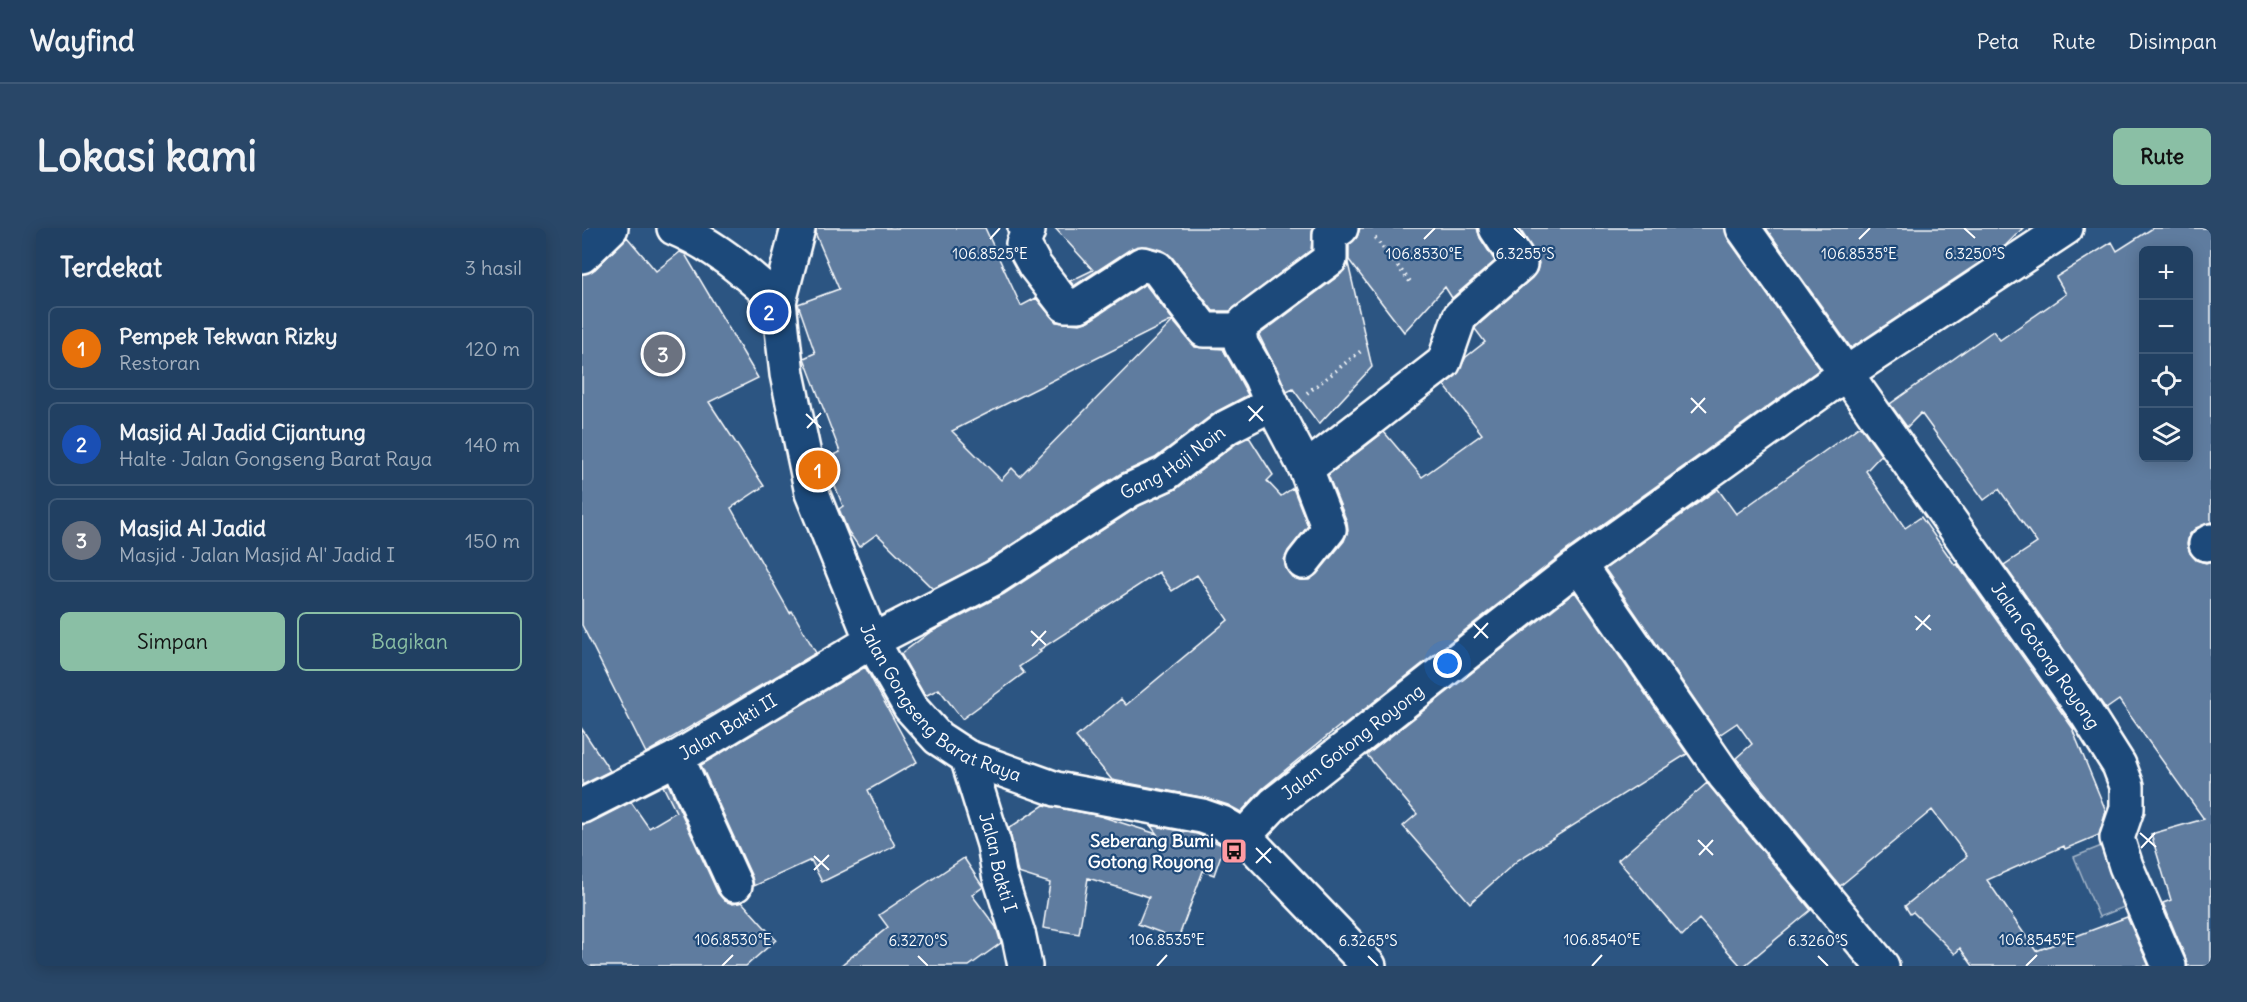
<!DOCTYPE html>
<html lang="id">
<meta charset="utf-8">
<style>
body{margin:0;font-family:Delius,sans-serif;background:#294768;color:#f1f3f6}
.controls{position:absolute;right:18px;top:18px;display:grid;overflow:hidden;border-radius:9px;box-shadow:0 3px 15px #0003}
.controls button{width:54px;height:54px;display:grid;place-items:center;padding:0;border:0;border-bottom:2px solid #3e5977;background:#214062;color:#f1f3f6;font:30px sans-serif}
.you{position:absolute;left:866px;top:436px;width:21px;height:21px;margin:-15px;border:4px solid #fff;border-radius:50%;background:#1a73e8;box-shadow:0 0 0 9px #1a73e833}
.badge{display:grid;place-items:center;width:39px;height:39px;border-radius:50%;background:#8abfa5;color:#fff;font-size:20px;font-weight:700}
.pin{position:absolute;translate:-50% -50%;border:3px solid #fff;box-shadow:0 2px 6px #0006}
.list{margin:0;padding:0;list-style:none}
h2{display:flex;justify-content:space-between;align-items:center;height:78px;margin:0;padding:0 24px;font-size:26px}
h2 small{font-size:20px;font-weight:400;color:#a2afbe}
.list li{display:grid;grid-template-columns:39px 1fr auto;gap:18px;align-items:center;box-sizing:border-box;height:84px;margin:0 12px 12px;padding:0 12px;border:2px solid #3e5977;border-radius:9px}
.list b{display:block;font-size:22px;white-space:nowrap}
.list p{margin:0;font-size:20px;white-space:nowrap;color:#a2afbe}
.list em{font-size:20px;font-style:normal;color:#a2afbe}
.actions{display:flex;gap:12px;padding:18px 24px}
.actions a{flex:1;padding:14px 0;border:2px solid #8abfa5;border-radius:9px;text-align:center;font-size:21px;color:#8abfa5}
.actions .main{background:#8abfa5;color:#111}
.icon{flex:none;width:33px;height:33px;fill:none;stroke:currentColor;stroke-width:2;stroke-linecap:round;stroke-linejoin:round}
.map{position:relative;flex:none;width:1629px;height:738px;overflow:hidden;border-radius:9px}
header{display:flex;align-items:center;gap:36px;box-sizing:border-box;height:84px;padding:0 30px;background:#214062;border-bottom:2px solid #3e5977}
header strong{font-size:28px}
nav{display:flex;gap:33px;margin-inline-start:auto;font-size:21px}
.intro{display:flex;align-items:center;justify-content:space-between;box-sizing:border-box;height:144px;padding:0 36px}
h1{margin:0;font-size:42px}
.button{padding:15px 27px;border-radius:9px;background:#8abfa5;color:#111;font-size:21px;font-weight:700}
main{display:flex;gap:36px;padding:0 36px}
aside{flex:1;background:#214062;border-radius:9px;box-shadow:0 3px 15px #0003}
.map>svg:first-child{display:block}
</style>
<header>
<strong>Wayfind</strong>
<nav><a>Peta</a><a>Rute</a><a>Disimpan</a></nav>
</header>
<div class="intro"><h1>Lokasi kami</h1><a class="button">Rute</a></div>
<main>
<aside>
<h2>Terdekat<small>3 hasil</small></h2>
<ul class="list">
<li><span class="badge" style="background:#e8710a">1</span><div><b>Pempek Tekwan Rizky</b><p>Restoran</p></div><em>120 m</em></li>
<li><span class="badge" style="background:#1a4fb4">2</span><div><b>Masjid Al Jadid Cijantung</b><p>Halte · Jalan Gongseng Barat Raya</p></div><em>140 m</em></li>
<li><span class="badge" style="background:#6b7280">3</span><div><b>Masjid Al Jadid</b><p>Masjid · Jalan Masjid Al' Jadid I</p></div><em>150 m</em></li>
</ul>
<div class="actions"><a class="main">Simpan</a><a>Bagikan</a></div>
</aside>
<div class="map">
<svg width="1629" height="738" viewBox="0 0 1629 738">
<rect width="100%" height="100%" fill="#2c5582"/>
<filter id="ink" filterUnits="userSpaceOnUse"><feTurbulence type="fractalNoise" baseFrequency=".0167" numOctaves="2"/><feDisplacementMap in="SourceGraphic" scale="12" xChannelSelector="R" yChannelSelector="G"/><feConvolveMatrix kernelMatrix="1 2 1 2 8 2 1 2 1" color-interpolation-filters="sRGB"/></filter>
<g filter="url(#ink)">
<path fill="#486b92" stroke="#a4b5c8" stroke-width="1.5" d="M1527,615L1552,675L1517,689L1492,629Z"/>
<path fill="#5e7c9f" stroke="#fff" stroke-width="1.5" fill-rule="evenodd" d="M234,0H403L439,78L454,70L474,94L498,96L507,93L563,56L591,92L370,203L419,252L430,240L438,248L591,93L613,119L641,121L666,167L634,184L573,230L538,246L403,334L351,361L295,306L277,319L266,303L257,281L261,278L242,231L258,224L222,130L233,125L216,76L257,61L234,7Z
M473,0H731L729,22L648,83H631L590,29L580,22L565,18L550,20L492,58L488,53L511,42Z
M778,0H895L898,10L913,33L870,70L863,59L822,104L767,32V17L775,9Z
M937,0H1143L1146,11L1238,141L985,322L760,499L759,497L680,561L659,584L646,577L624,570L530,552L494,509L539,471L544,477L646,392L615,347L590,363L577,344L457,422L459,424L437,439L442,445L380,491L357,461L343,468L319,426L347,405L422,366L557,278L594,261L655,215L667,209L691,247L685,253L699,268L711,260L726,298L706,323L702,332L704,341L710,349L718,352H727L735,346L762,313L766,303L765,294L746,247L802,204L840,249L900,206L862,157L874,148L884,129L903,114L893,101L894,99L950,50L955,43L957,35L954,26Z
M1184,0H1441L1424,17L1269,120Z
M1571,0H1629V294L1614,300L1607,307L1605,316L1608,325L1614,332L1624,335L1629,333V738H1605L1604,731L1581,675L1589,672L1569,606L1622,591L1537,472L1524,481L1422,337L1455,315L1417,261L1402,272L1339,185L1325,199L1308,176L1411,103L1418,112L1484,66L1474,49L1530,14L1535,23ZM1562,22H1606V230H1562Z
M45,9L74,43L98,24L103,26L176,150L127,174L182,258L149,280L208,385L210,383L234,425L64,525L0,397V46L13,41Z
M766,35L790,139L737,196L711,161L705,164L677,107L759,46Z
M1278,198L1299,227L1284,243L1323,300L1339,289L1373,337L1375,336L1492,502L1491,503L1524,583L1517,607L1483,621L1482,618L1405,652L1454,723L1545,689L1567,738H1391L1378,720L1373,726L1331,684L1328,686L1323,678L1385,628L1350,582L1258,658L1154,530L1170,516L1155,495L1137,507L1023,341L1136,261L1154,286Z
M993,364L1105,526L936,632L888,675L821,598L835,586L785,527Z
M283,439L335,534L286,562L313,618L240,654L229,632L172,658L170,649L119,537Z
M0,501L28,543L0,557Z
M1125,555L1229,682L1162,738H1159L1117,691L1100,708L1036,632Z
M86,556L136,665L143,673L151,676L160,674L194,712L164,738H0V597L8,595L49,574L67,600L94,584L81,558Z
M462,577L518,588L575,606L568,597L615,606L642,618L632,647L621,643L596,711L556,696L567,669L506,650L497,706L461,700L468,655L436,645L427,600Z
M382,630L401,659L390,667L414,699L419,715L387,738H258L306,699L297,687Z"/>
<g fill="none" stroke-linecap="round" stroke-linejoin="round">
<defs>
<g id="minor">
<path d="M92,0C133,17 164,45 197,74"/>
<path d="M443,0L446,3L441,16L453,38L483,77H497L560,36L575,40L622,102H657"/>
<path id="s1" d="M1161,0L1504,485L1537,537L1545,558V581L1535,610L1544,638L1587,738"/>
<path d="M0,28L29,0"/>
<path d="M690,176L724,241L747,301L721,334"/>
<path d="M724,241L862,134L878,88L938,36L914,0"/>
<path d="M1624,316L1629,313"/>
<path d="M997,337L1143,548L1300,738"/>
<path id="s2" d="M385,529L412,616L417,646L437,709L443,738"/>
<path d="M95,530L153,657"/>
<path id="s3" d="M0,578L95,530L290,413L412,350L548,262L583,246L645,199L690,176L679,150L659,116L657,102L663,94L748,31V7L759,0"/>
<path id="s4" d="M662,608L692,576L997,337L1263,146L1484,0"/>
</g>
<g id="tertiary">
<path id="s5" d="M216,0L197,74L205,146L230,265L290,413L328,479L356,510L385,529L474,561L620,588L640,595L662,608L787,738"/>
</g>
</defs>
<use href="#minor" stroke="#fff" stroke-width="38"/>
<use href="#tertiary" stroke="#fff" stroke-width="38"/>
<path stroke="#fff" stroke-width="4" stroke-dasharray="1.5 4.5" stroke-linecap="butt" d="M793,10L830,56
M725,165L779,123"/>
<use href="#minor" stroke="#1f4a7a" stroke-width="33"/>
<use href="#tertiary" stroke="#1f4a7a" stroke-width="33"/>
</g>
</g>
<path fill="none" stroke="#fff" stroke-width="2" d="M932,0L943,10M1382,0L1393,10M408,11L418,0M842,11L853,0M1277,11L1288,0M1109,170L1124,185M666,178L681,193M1109,185L1123,170M224,186L239,200M667,193L681,178M225,200L239,185M1333,388L1349,402M891,395L906,410M1334,402L1348,387M449,403L464,417M892,410L906,395M450,418L464,403M1558,605L1574,619M1116,612L1131,627M674,620L689,635M1559,620L1573,605M1117,627L1131,612M232,628L247,642M674,635L689,620M232,642L247,627M336,728L346,738M786,728L796,738M1236,728L1246,738M140,738L151,727M575,738L585,727M1010,738L1020,727M1444,738L1455,727"/>
<defs>
<symbol id="bus-square" viewBox="-11 -11 22 22"><rect x="-9" y="-9" width="18" height="18" rx="4" fill="#ff9aa2" stroke="#1f4a7a"/><path d="M-5-6H5V4H4V6H2V4H-2V6H-4V4H-5ZM-3.5-4V0h7V-4ZM-3.5 1.2v1.5H-2V1.2ZM2 1.2v1.5H3.5V1.2Z" fill="#111"/></symbol>
</defs>
<g fill-rule="evenodd">
<use href="#bus-square" x="637" y="608" width="30" height="30"/>
</g>
<g text-anchor="middle" stroke-width="4.5" stroke-linejoin="round" paint-order="stroke">
<g font-size="18" fill="#fff" stroke="#1f4a7a">
<text dy="6" stroke="none"><textPath href="#s3" startOffset="684">Gang Haji Noin</textPath></text>
<text dy="6" stroke="none"><textPath href="#s1" startOffset="524">Jalan Gotong Royong</textPath></text>
<text dy="6" stroke="none"><textPath href="#s5" startOffset="526">Jalan Gongseng Barat Raya</textPath></text>
<text dy="6" stroke="none"><textPath href="#s3" startOffset="166">Jalan Bakti II</textPath></text>
<text dy="6" stroke="none"><textPath href="#s4" startOffset="144">Jalan Gotong Royong</textPath></text>
<text dy="6" stroke="none"><textPath href="#s2" startOffset="110">Jalan Bakti I</textPath></text>
</g>
<g font-size="18" font-weight="bold" fill="#fff" stroke="#1f4a7a" text-anchor="end">
<text x="632" y="619">Seberang Bumi<tspan x="632" dy="21">Gotong Royong</tspan></text>
</g>
</g>
<g font-size="15" text-anchor="middle" fill="#fff" stroke="#1f4a7a" stroke-width="4.5" stroke-linejoin="round" paint-order="stroke">
<text x="943" y="31">6.3255°S</text>
<text x="1393" y="31">6.3250°S</text>
<text x="408" y="31">106.8525°E</text>
<text x="842" y="31">106.8530°E</text>
<text x="1277" y="31">106.8535°E</text>
<text x="151" y="717">106.8530°E</text>
<text x="585" y="717">106.8535°E</text>
<text x="1020" y="717">106.8540°E</text>
<text x="1455" y="717">106.8545°E</text>
<text x="336" y="718">6.3270°S</text>
<text x="786" y="718">6.3265°S</text>
<text x="1236" y="718">6.3260°S</text>
</g>
</svg>
<div class="controls">
<button>+</button>
<button>−</button>
<button><svg class="icon" aria-label="locate" viewBox="0 0 24 24"><circle cx="12" cy="12" r="6"/><path d="M12 2v4M12 18v4M2 12h4M18 12h4"/></svg></button>
<button><svg class="icon" aria-label="layers" viewBox="0 0 24 24"><path d="M12 4l9 5-9 5-9-5zM3 14l9 5 9-5"/></svg></button>
</div>
<div class="you"></div>
<div class="pin badge" style="left:236px;top:242px;background:#e8710a">1</div>
<div class="pin badge" style="left:187px;top:84px;background:#1a4fb4">2</div>
<div class="pin badge" style="left:81px;top:126px;background:#6b7280">3</div>
</div>
</main>
